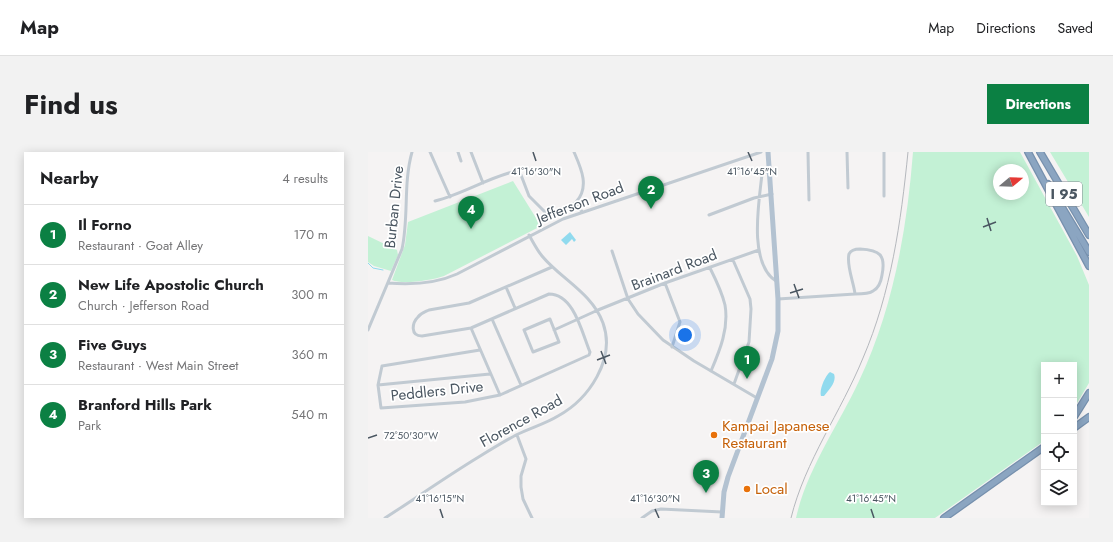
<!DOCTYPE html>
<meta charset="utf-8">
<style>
body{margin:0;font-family:Jost,sans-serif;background:#f2f2f2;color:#202124}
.controls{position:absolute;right:12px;bottom:12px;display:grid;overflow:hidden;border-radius:0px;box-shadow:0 2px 10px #0003}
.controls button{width:36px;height:36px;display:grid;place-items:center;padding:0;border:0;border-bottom:1px solid #e0e0e0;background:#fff;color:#202124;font:20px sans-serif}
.compass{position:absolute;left:625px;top:12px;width:36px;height:36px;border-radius:50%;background:#fff;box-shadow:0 2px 10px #0003;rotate:71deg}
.you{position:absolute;left:317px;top:183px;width:14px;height:14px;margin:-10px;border:3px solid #fff;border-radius:50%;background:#1a73e8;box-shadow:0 0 0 6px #1a73e833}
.badge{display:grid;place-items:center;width:26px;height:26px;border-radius:50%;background:#0b8043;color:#fff;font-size:13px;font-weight:700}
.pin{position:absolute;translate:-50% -33px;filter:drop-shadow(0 1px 2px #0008)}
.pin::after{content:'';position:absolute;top:21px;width:14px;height:12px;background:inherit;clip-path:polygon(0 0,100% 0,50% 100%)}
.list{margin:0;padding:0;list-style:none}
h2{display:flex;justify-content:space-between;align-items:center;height:52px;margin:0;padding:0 16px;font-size:17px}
h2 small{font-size:13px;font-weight:400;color:#757577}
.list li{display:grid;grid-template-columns:26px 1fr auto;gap:12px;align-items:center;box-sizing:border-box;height:60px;padding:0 16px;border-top:1px solid #e0e0e0}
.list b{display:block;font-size:15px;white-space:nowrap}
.list p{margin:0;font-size:13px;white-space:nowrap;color:#757577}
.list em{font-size:13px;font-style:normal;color:#757577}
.icon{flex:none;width:22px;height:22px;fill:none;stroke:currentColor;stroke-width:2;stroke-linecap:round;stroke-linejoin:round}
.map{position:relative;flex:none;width:721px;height:366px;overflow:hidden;border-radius:0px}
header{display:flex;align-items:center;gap:24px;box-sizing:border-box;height:56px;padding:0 20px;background:#fff;border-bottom:1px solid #e0e0e0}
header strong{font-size:19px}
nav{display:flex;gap:22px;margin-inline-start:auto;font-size:14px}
.intro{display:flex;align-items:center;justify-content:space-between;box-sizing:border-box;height:96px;padding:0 24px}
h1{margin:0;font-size:28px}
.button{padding:10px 18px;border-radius:0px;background:#0b8043;color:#fff;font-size:14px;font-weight:700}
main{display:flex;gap:24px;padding:0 24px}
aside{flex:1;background:#fff;border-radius:0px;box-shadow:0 2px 10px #0003}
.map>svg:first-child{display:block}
</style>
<header>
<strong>Map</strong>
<nav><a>Map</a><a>Directions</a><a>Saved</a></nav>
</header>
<div class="intro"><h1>Find us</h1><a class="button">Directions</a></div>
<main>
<aside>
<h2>Nearby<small>4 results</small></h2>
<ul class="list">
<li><span class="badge">1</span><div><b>Il Forno</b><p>Restaurant · Goat Alley</p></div><em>170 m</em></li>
<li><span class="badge">2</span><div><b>New Life Apostolic Church</b><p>Church · Jefferson Road</p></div><em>300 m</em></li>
<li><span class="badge">3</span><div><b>Five Guys</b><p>Restaurant · West Main Street</p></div><em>360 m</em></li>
<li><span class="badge">4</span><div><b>Branford Hills Park</b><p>Park</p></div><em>540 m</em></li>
</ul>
</aside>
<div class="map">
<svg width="721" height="366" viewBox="0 0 721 366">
<rect width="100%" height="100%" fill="#f5f3f3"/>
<path fill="#c3f1d5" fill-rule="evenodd" d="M545,0H652L709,104L721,133V231L706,256V213H676V289L567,366H428C439,317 470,274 491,229C525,157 539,78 545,0ZM631,18H655V42H631Z
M682,0H721V65Z
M145,29L173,74L76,124C65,128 34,133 24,128L37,93L40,70Z
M0,84L29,98L30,103L23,119L6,114L0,110Z"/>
<path fill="#90daee" d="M202,80L208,88L206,90L204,87L198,93L193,88Z
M462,220L466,222C469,230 461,238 456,244H453C451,238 457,224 462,220Z"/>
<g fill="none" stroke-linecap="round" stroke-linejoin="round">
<path stroke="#90daee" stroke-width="1" d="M0,111L5,116L15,118"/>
<defs>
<path id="highway" d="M660,0L721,114
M672,0L721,83
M680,32L721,100
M706,265L721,241
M706,276L721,265
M576,366L676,295"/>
</defs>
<use href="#highway" stroke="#7690ad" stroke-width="8"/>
<path stroke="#c1cad2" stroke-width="3" d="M62,0L82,45
M90,0L93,9
M103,0L115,31
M206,0C213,16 222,35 208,50L214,60
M440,0L441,48
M479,0L480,36
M402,18L394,22C391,50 380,111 408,129
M516,44V0
M67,49C95,42 119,26 148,19L153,23L161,44L176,59C188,61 199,58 208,50
M341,63L386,46L404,42
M244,99L260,147L270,162L295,188L326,209L389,246
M365,108L382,147L383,157L381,190L366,232
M342,116C348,128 354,140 357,153C361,176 352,198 343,219
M20,131C44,133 67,132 89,122L195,67L393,0
M297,131L312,170L304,195
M138,135L147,156
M410,147L487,142C486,131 478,113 481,102C483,98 487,97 492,97C512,98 518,103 514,123C513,130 511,136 505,139C501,142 493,142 487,142
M124,167L153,233
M182,167L191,190L165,200L156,178Z
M103,176L132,243
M0,178L34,97C41,65 35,32 44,0
M186,178L230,158L297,131L391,98
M112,198L14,214L10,233L13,256L97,250L132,243L221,203L222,200C214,181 206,142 181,142L103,176L54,184C42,184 44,171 50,165C53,161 57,160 61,158L101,151L184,115
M10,233L122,222
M149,283L158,307L153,324V335L155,347L164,366
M17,366C48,346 78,325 109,306C122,298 135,290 148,283C162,276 177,272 190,264C221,247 248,207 235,171C224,141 193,127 174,104C169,98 165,90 161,83
M274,366L284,359L293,357L354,360"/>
<path stroke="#b3c2d1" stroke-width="5" d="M354,366L356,340L360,325L404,207L410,179V147L400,0"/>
<use href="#highway" stroke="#8ba5c1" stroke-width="5.5"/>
<path stroke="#b5b8bd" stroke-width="1" d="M423,366C437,309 473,260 495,206C523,141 533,70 540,0"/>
</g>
<path fill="none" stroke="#4a5661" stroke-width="1.5" d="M165,0L168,9M380,0L384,9M619,66L623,79M615,75L628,70M426,132L431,146M422,141L435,137M233,199L238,212M229,208L242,203M0,286L9,283M72,357L75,366M287,357L291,366M503,357L506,366"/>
<g fill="#e8710a" stroke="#fff" stroke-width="1.5">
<circle cx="346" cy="283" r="4"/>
<circle cx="379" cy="337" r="4"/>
</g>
<g text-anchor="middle" stroke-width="3.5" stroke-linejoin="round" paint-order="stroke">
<rect fill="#fff" stroke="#808990" stroke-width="1" x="678" y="30" width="36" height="24" rx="3"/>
<g font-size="14" font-weight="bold" fill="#4a5661">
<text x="696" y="47">I 95</text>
</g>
<g font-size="15" fill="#4a5661" stroke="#fff">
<text transform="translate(212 51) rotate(-21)" y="5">Jefferson Road</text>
<text transform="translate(26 55) rotate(-84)" y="5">Burban Drive</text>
<text transform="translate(306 118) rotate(-21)" y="5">Brainard Road</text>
<text transform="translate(69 239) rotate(-6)" y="5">Peddlers Drive</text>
<text transform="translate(153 269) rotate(-29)" y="5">Florence Road</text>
</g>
<g font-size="15" fill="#c56008" stroke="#fff" text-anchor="start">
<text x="354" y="279">Kampai Japanese<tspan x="354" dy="17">Restaurant</tspan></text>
<text x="387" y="342">Local</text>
</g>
</g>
<g font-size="10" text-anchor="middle" fill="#4a5661" stroke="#fff" stroke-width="3.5" stroke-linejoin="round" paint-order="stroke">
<text x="168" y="23">41°16'30"N</text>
<text x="384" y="23">41°16'45"N</text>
<text x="43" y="287">72°50'30"W</text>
<text x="72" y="350">41°16'15"N</text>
<text x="287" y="350">41°16'30"N</text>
<text x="503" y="350">41°16'45"N</text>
</g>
</svg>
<div class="controls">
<button>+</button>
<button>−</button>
<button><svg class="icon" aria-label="locate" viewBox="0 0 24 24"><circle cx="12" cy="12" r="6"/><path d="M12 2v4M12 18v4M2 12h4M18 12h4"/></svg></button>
<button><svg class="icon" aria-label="layers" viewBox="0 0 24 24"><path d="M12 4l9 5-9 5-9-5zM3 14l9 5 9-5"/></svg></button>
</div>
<svg class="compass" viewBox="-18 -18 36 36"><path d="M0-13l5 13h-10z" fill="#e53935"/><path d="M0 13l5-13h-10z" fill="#757577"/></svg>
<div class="you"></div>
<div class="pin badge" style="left:379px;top:227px">1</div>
<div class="pin badge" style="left:283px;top:57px">2</div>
<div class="pin badge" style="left:338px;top:341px">3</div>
<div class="pin badge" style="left:103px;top:77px">4</div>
</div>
</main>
